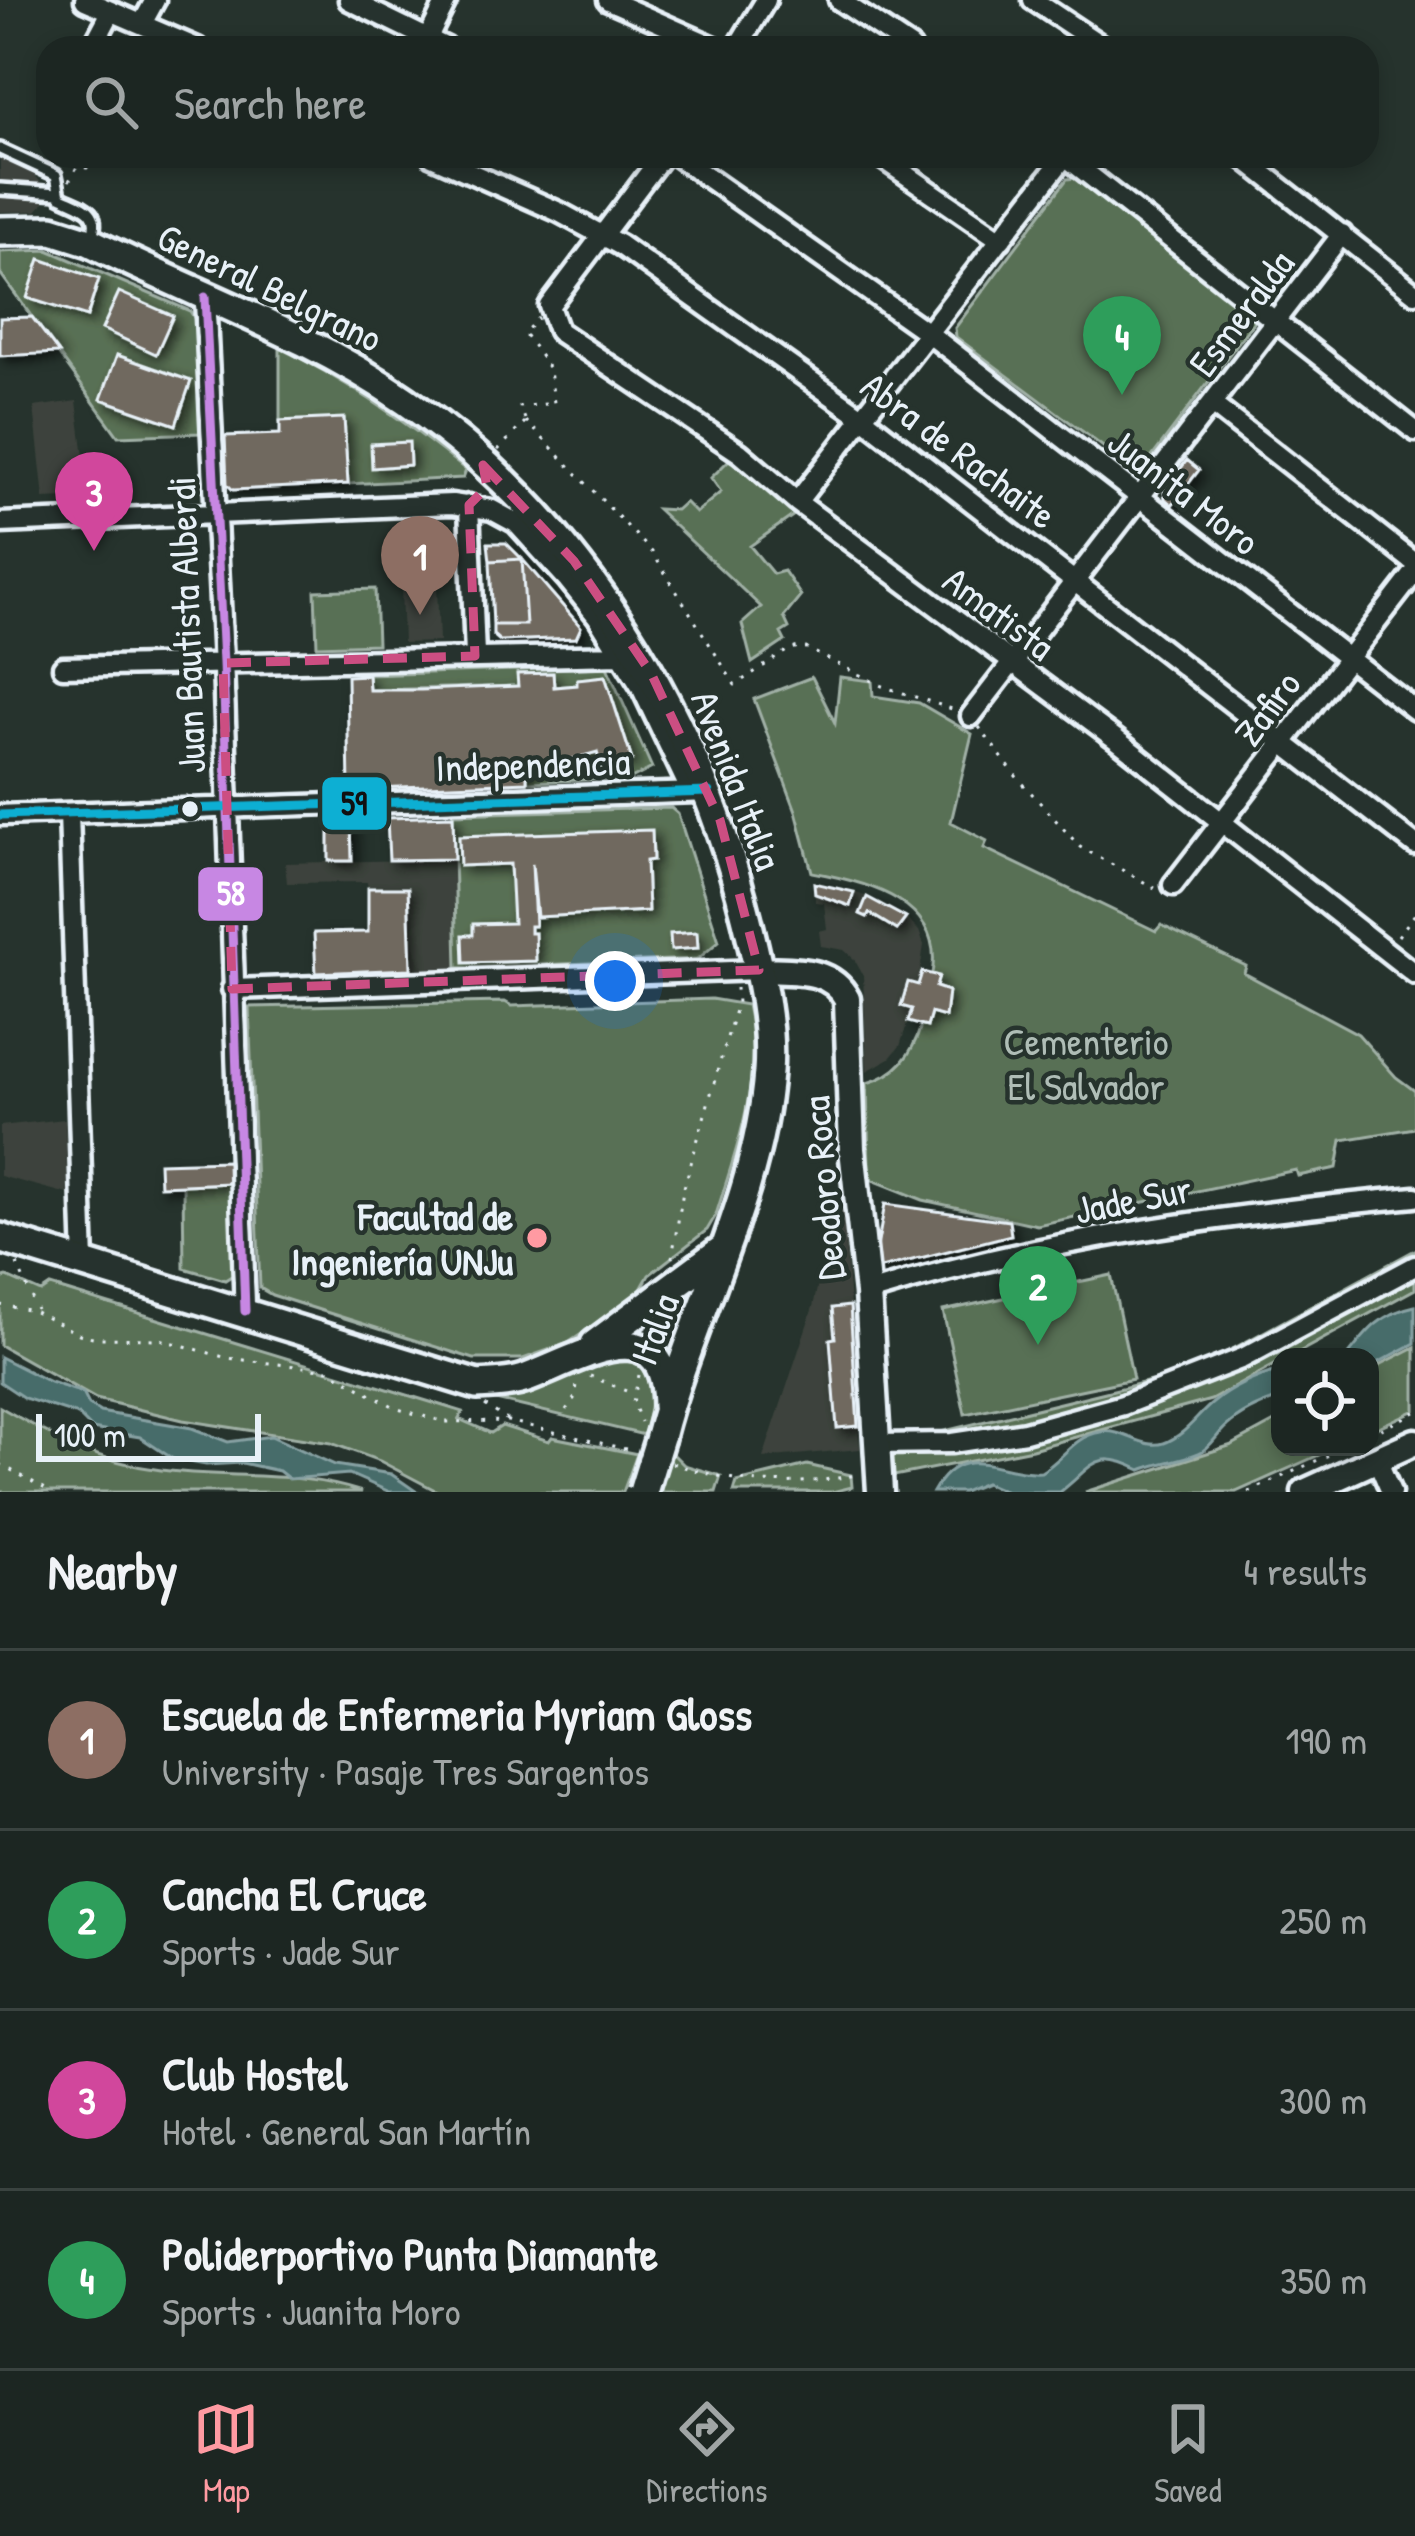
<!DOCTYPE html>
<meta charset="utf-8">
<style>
body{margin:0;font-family:"Patrick Hand",sans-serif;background:#29322f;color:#f1f3f6}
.controls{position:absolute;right:36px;bottom:36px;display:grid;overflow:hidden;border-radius:24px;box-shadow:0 6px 18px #0003}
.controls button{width:108px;height:108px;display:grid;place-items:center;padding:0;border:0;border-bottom:3px solid #3a4340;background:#1c2622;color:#f1f3f6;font:60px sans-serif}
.scale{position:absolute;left:36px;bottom:30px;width:225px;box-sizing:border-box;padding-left:12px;border:6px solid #e8f1f8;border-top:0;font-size:33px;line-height:42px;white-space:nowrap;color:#e8f1f8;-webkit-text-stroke:9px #26332d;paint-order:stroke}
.you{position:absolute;left:615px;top:981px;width:42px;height:42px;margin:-30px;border:9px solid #fff;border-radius:50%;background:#1a73e8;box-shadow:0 0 0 18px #1a73e833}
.badge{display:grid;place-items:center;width:78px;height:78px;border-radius:50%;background:#ff9aa2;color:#fff;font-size:39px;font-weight:700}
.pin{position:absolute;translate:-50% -99px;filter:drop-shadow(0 3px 6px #0008)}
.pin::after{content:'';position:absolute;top:63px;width:42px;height:36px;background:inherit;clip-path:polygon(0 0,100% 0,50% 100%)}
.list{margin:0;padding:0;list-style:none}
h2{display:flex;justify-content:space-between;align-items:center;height:156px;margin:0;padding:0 48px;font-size:51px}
h2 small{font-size:39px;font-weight:400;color:#a0a5a5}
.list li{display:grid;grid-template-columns:78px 1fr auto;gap:36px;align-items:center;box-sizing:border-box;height:180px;padding:0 48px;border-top:3px solid #3a4340}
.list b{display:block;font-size:45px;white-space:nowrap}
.list p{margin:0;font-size:39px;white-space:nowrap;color:#a0a5a5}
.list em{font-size:39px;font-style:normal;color:#a0a5a5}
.icon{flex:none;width:66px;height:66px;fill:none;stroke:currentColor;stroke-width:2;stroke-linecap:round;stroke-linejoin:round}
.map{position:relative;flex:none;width:1415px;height:1492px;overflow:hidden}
.search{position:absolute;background:#1c2622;box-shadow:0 6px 18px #0003;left:36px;right:36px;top:36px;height:132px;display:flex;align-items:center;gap:30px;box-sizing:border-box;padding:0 42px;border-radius:36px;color:#a0a5a5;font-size:45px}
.sheet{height:876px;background:#1c2622}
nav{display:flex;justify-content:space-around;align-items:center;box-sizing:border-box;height:168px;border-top:3px solid #3a4340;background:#1c2622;font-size:33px;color:#a0a5a5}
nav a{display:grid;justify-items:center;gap:6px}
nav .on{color:#ff9aa2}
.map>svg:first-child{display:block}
</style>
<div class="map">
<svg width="1415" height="1492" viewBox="0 0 1415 1492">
<defs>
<filter id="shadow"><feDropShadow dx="5.5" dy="5.5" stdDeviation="6" flood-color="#0009"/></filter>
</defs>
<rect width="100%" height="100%" fill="#26332d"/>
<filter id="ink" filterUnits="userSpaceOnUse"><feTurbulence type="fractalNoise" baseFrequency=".00833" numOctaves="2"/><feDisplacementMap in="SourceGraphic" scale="24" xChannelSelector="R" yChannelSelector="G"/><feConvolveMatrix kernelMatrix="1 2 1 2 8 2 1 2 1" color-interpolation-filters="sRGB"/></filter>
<g filter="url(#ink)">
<path fill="#3c433c" d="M0,150L27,164L46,190L49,196L37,211L0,212Z
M77,401L89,497L44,499L34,407Z
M437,585L439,642L403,643L401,588Z
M454,859L457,968L411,969L408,888H368L367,882L287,883L285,863Z
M854,892L867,897L861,915L867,917L869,913L897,930L906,918L919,931L924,945L918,985L902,1006L912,1009L900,1046L890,1058L867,1071L863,975L854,959L844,950L821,946L819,931L827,929L824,903L815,902V894L849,905Z
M65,1119L68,1194L0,1176V1126Z
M843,1207L850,1306L833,1308L835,1338L830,1340L837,1427L858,1426L860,1449L763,1458L813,1307L834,1208Z"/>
<path fill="#597054" stroke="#a0b0a6" stroke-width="3" d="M1076,178L1254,311L1255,320L1143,469L1134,470L956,337L955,328L1067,179Z
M48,250L190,311L196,321L200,433L118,436L0,273V252Z
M280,348C348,381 408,423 466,470L463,478L348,484L344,419L280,421Z
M734,455L794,515L750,546L773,574L784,571L801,596L784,617L789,628L781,633L785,641L752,663L742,624L761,607L657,509L676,510L685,502L696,513L721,492L711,478Z
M375,589L377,644L317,646L315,591Z
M607,667L652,768L633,778L527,782V772L597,752L602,767L632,760L605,676L578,679L577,685L554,687L553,673L518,674V686L369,690L368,675Z
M812,677L835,723L840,677L872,681L873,696L919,703L972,734L951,822L987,841L984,848L1156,931L1161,925L1246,966L1244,973L1358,1034L1396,1077L1415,1091V1128L1342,1140L1337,1168L1298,1176L1296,1170L1037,1225L923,1200L873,1180L869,1172L867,1083C897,1075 912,1055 921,1026L927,1027L931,1013L945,1016L948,991L936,987L938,976L932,974C945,902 868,882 812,872L796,811L754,699Z
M671,808L678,814L719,941L698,959L457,968L453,814Z
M711,999L747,1005C764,1077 737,1147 716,1215L707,1230L649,1275L636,1298L568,1343L523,1359H474L272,1295L260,1288L249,1007L505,1002L512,1006Z
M230,1183L233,1275L225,1280L184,1268L183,1185Z
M1415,1250V1289L1290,1357H1280V1362L1211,1400L1032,1449L889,1477L887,1445L1192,1371Z
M1111,1275L1133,1379L965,1414L943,1311Z
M7,1277L41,1292L50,1286L463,1412L459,1419L491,1433L502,1426L549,1441L552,1437L637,1454L623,1492H439L380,1461L331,1443L183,1420L96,1399L0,1345V1279Z
M1415,1347V1410L1370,1431V1370Z
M607,1356L635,1359C657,1385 652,1404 644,1435L475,1395Z
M0,1407C53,1437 100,1463 161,1470C228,1479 298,1470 362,1492H0Z
M1280,1419V1447H1337L1236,1492H1085L1232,1445Z
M671,1452L684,1465L721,1476L716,1492H657Z
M807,1465L851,1475L852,1487L832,1492H734L737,1482Z"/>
<path fill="#476c6b" stroke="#87a1a3" stroke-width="3" d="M1415,1306V1343L1370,1367V1357H1347C1367,1331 1381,1313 1415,1306Z
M0,1357L50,1382L83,1393L89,1405L100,1412L192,1428L228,1442L271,1436L335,1465L391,1474L417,1492H390L349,1474L289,1479L279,1471L242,1463L206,1465L173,1459L140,1437L92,1429L78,1415L24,1398L0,1382Z
M1280,1370V1398C1261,1404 1242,1412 1227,1426C1217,1434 1211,1448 1199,1453C1180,1461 1160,1462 1141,1470C1095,1447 1094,1466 1060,1492H1006L985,1483L963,1492H933C962,1439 999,1475 1041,1472C1064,1459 1073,1436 1101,1432C1123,1428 1144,1450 1164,1443C1186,1435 1196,1416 1214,1402C1233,1386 1256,1377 1280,1370Z"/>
<path fill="#70695e" stroke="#e8f1f8" stroke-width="3" filter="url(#shadow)" d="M40,259L99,279L87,317L27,298Z
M119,292L173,316L156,354L102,329Z
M32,317L59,353L0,356V318Z
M117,355L191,381L176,425L101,399Z
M344,418L348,484L233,490L227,484L225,436L280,434V421Z
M409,442L410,465L372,468L371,444Z
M1187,460L1199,470L1172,505L1165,499L1164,491Z
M488,543H506L522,559L490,561Z
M522,559L526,625H493L490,561Z
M522,559L581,627L576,638L500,641L493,635V625H526Z
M553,673L554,687L577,685V679L605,676L632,760L601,767L597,752L527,772V782L349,789L347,676L368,675L369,690H421L518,686L517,674Z
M453,816L454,859L389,860L387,818Z
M351,819L352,861H329V820Z
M652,830L653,860L646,861L648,911L537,917L532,864L535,926H530V933H535L536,961L464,963L463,935H473V924L513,923L510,864L460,866L459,836Z
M814,883L854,892L850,906L815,894Z
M368,888H408L411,969L316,973L314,933L368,932Z
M867,897L906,918L897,930L869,913L867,917L860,914Z
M697,932L698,948L671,950L670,934Z
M922,972L939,976L936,987L948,991L945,1017L931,1013L927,1027L908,1022L912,1009L901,1006L908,982L918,985Z
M229,1161L230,1183L160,1186L159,1163Z
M885,1204L1009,1221L1011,1235L873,1270Z
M850,1306L858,1426L837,1428L830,1339L835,1338L832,1308Z"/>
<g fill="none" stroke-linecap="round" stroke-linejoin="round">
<defs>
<path id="lane" d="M0,149L56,175L60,196C80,206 102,209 92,236
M0,189L59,193"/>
<path id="street" d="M85,0L197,48
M349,0L447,48
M608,0L717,48
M839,0L911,48
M1033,0L1105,48
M143,22L155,0
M93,46L111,12
M423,48L447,0
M737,48L766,0
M432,156L559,212L620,245L862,417L1415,845
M662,156L549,306L558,331L740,453L797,502L1117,740L1415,974
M677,156L928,333L1415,710
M879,156L1001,240
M1065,156L1415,431
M1241,156L1415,293
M205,297L223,663L245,1311
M1213,405L1415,563
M797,502L1065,156
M469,505L475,656
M0,523L452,504L492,510L516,523L568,580L597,616L641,687L691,792
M63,667L621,655
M971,716L1342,234
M69,813L84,1263
M0,815L698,792
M1173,885L1415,572
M232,989L759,970
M868,1293C1046,1238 1231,1214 1415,1197
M877,1444L952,1443L1025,1432L1123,1405L1243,1358L1415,1266
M1378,1462L1391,1492"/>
<path id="secondary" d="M759,970C791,972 830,966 847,999L852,1149L868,1293L880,1492
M1305,1492L1415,1442"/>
<path id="primary" d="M0,231L52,230L90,242C195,295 308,333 406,401C582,522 697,716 747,920C759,970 772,1021 768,1072C759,1197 691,1317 660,1437
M0,1238L477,1385C493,1384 509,1384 524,1379C578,1360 665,1301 667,1406
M595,1344L723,1249"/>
</defs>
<use href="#lane" stroke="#e8f1f8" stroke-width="18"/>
<use href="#street" stroke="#e8f1f8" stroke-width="27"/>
<use href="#secondary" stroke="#e8f1f8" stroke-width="33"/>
<use href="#primary" stroke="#e8f1f8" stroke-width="36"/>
<path stroke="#e8f1f8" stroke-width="3" stroke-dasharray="3 9" stroke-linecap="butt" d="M69,181L77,167L87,168V156
M525,419L520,407L554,403L550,370L524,333L538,318
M526,421L652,552L735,685L788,650L802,646L882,686L958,711
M498,450L525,422
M979,727L1016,776L1080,847L1155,888
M1398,936L1415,914
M672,1258L683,1191L737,1003L736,988
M17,1264L37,1310
M0,1305L33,1311L79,1334L97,1338L160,1339L227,1358L329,1370L398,1409L445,1422L508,1421L634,1451
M639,1375L633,1402L641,1422
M590,1376L631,1393
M485,1405L507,1420
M566,1410L576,1396L577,1382
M1370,1435L1415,1412
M672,1463C739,1486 787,1487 857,1475
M0,1464L51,1492
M1249,1492L1346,1447"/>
<use href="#lane" stroke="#26332d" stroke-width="9"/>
<use href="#street" stroke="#26332d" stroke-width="18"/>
<use href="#secondary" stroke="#26332d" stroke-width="24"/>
<use href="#primary" stroke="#26332d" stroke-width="27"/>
<defs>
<path id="primary-bridge" d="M643,1492L660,1437"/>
</defs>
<use href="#primary-bridge" stroke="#e8f1f8" stroke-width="36" stroke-linecap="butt"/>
<use href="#primary-bridge" stroke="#26332d" stroke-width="27"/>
<defs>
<path id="bus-1" d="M205,297L223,663L245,1311"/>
<path id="bus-2" d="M0,815L709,792"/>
</defs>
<use href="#bus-1" stroke="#26332d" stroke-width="18"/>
<use href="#bus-2" stroke="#26332d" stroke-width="18"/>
<use href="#bus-1" stroke="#c787e3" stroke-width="9"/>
<use href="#bus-2" stroke="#0dafd3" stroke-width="9"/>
</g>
</g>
<path fill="none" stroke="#cc4e82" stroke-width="9" stroke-dasharray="24 15" stroke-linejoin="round" d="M483,465L574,561L651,673L720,820L759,970L232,989L223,663L475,656L469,505L487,487Z"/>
<circle fill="#e8f1f8" stroke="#26332d" stroke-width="4.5" cx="190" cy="809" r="10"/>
<circle fill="#ff9aa2" stroke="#26332d" stroke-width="4.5" cx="537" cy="1238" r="12"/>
<g text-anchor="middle" stroke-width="9" stroke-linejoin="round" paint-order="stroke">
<g font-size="39" fill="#e8f1f8" stroke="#26332d">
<text transform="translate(270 287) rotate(26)" y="14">General Belgrano</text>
<text transform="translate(1241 313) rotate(-53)" y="14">Esmeralda</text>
<text transform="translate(959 450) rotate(37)" y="14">Abra de Rachaite</text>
<text transform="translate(1184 491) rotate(38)" y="14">Juanita Moro</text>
<text transform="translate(999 613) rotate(37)" y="14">Amatista</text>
<text transform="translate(186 625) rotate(-92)" y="14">Juan Bautista Alberdi</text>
<text transform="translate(1267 708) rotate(-53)" y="14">Zafiro</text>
<text transform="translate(533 764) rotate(-2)" y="14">Independencia</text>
<text transform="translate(737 780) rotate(69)" y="14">Avenida Italia</text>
<text transform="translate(823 1188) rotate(-95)" y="14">Deodoro Roca</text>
<text transform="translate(1133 1199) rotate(-11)" y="14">Jade Sur</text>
<text transform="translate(654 1329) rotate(-70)" y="14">Italia</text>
</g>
<g font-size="39" fill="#afbdb6" stroke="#26332d">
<text x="1086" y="1055">Cementerio<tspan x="1086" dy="45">El Salvador</tspan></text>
</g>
<g font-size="39" font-weight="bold" fill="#e8f1f8" stroke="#26332d" text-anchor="end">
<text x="513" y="1230">Facultad de<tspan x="513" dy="45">Ingeniería UNJu</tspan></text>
</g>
</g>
<g stroke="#26332d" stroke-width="4.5">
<rect x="320" y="775" width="69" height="57" rx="12" fill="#0dafd3"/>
<rect x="196" y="865" width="69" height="58" rx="12" fill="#c787e3"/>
</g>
<g font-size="33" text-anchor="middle" font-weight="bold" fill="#fff">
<text x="231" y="905">58</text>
</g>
<g font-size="33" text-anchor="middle" font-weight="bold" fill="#111">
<text x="354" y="815">59</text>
</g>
</svg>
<div class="controls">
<button><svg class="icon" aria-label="locate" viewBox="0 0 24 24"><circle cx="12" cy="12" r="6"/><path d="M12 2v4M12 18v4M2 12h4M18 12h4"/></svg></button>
</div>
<div class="scale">100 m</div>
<div class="you"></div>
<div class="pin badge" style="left:420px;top:615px;background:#8d6e63">1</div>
<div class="pin badge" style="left:1038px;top:1345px;background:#2e9e5b">2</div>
<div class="pin badge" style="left:94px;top:551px;background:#d1479c">3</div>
<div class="pin badge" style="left:1122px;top:395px;background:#2e9e5b">4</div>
<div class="search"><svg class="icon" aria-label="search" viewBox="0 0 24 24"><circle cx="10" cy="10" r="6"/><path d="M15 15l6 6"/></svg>Search here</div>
</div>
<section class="sheet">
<h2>Nearby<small>4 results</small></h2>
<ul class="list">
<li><span class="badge" style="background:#8d6e63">1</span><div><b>Escuela de Enfermeria Myriam Gloss</b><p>University · Pasaje Tres Sargentos</p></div><em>190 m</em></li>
<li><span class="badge" style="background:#2e9e5b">2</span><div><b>Cancha El Cruce</b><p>Sports · Jade Sur</p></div><em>250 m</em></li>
<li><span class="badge" style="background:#d1479c">3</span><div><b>Club Hostel</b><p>Hotel · General San Martín</p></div><em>300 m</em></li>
<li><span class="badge" style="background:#2e9e5b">4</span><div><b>Poliderportivo Punta Diamante</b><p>Sports · Juanita Moro</p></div><em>350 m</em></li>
</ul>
</section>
<nav>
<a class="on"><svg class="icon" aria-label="map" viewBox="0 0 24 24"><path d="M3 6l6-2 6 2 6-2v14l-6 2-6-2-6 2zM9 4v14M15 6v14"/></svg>Map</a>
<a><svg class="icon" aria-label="directions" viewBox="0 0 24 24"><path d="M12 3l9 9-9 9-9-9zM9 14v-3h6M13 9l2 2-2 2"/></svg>Directions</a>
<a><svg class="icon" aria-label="saved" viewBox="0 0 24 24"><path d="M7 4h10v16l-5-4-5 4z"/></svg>Saved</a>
</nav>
